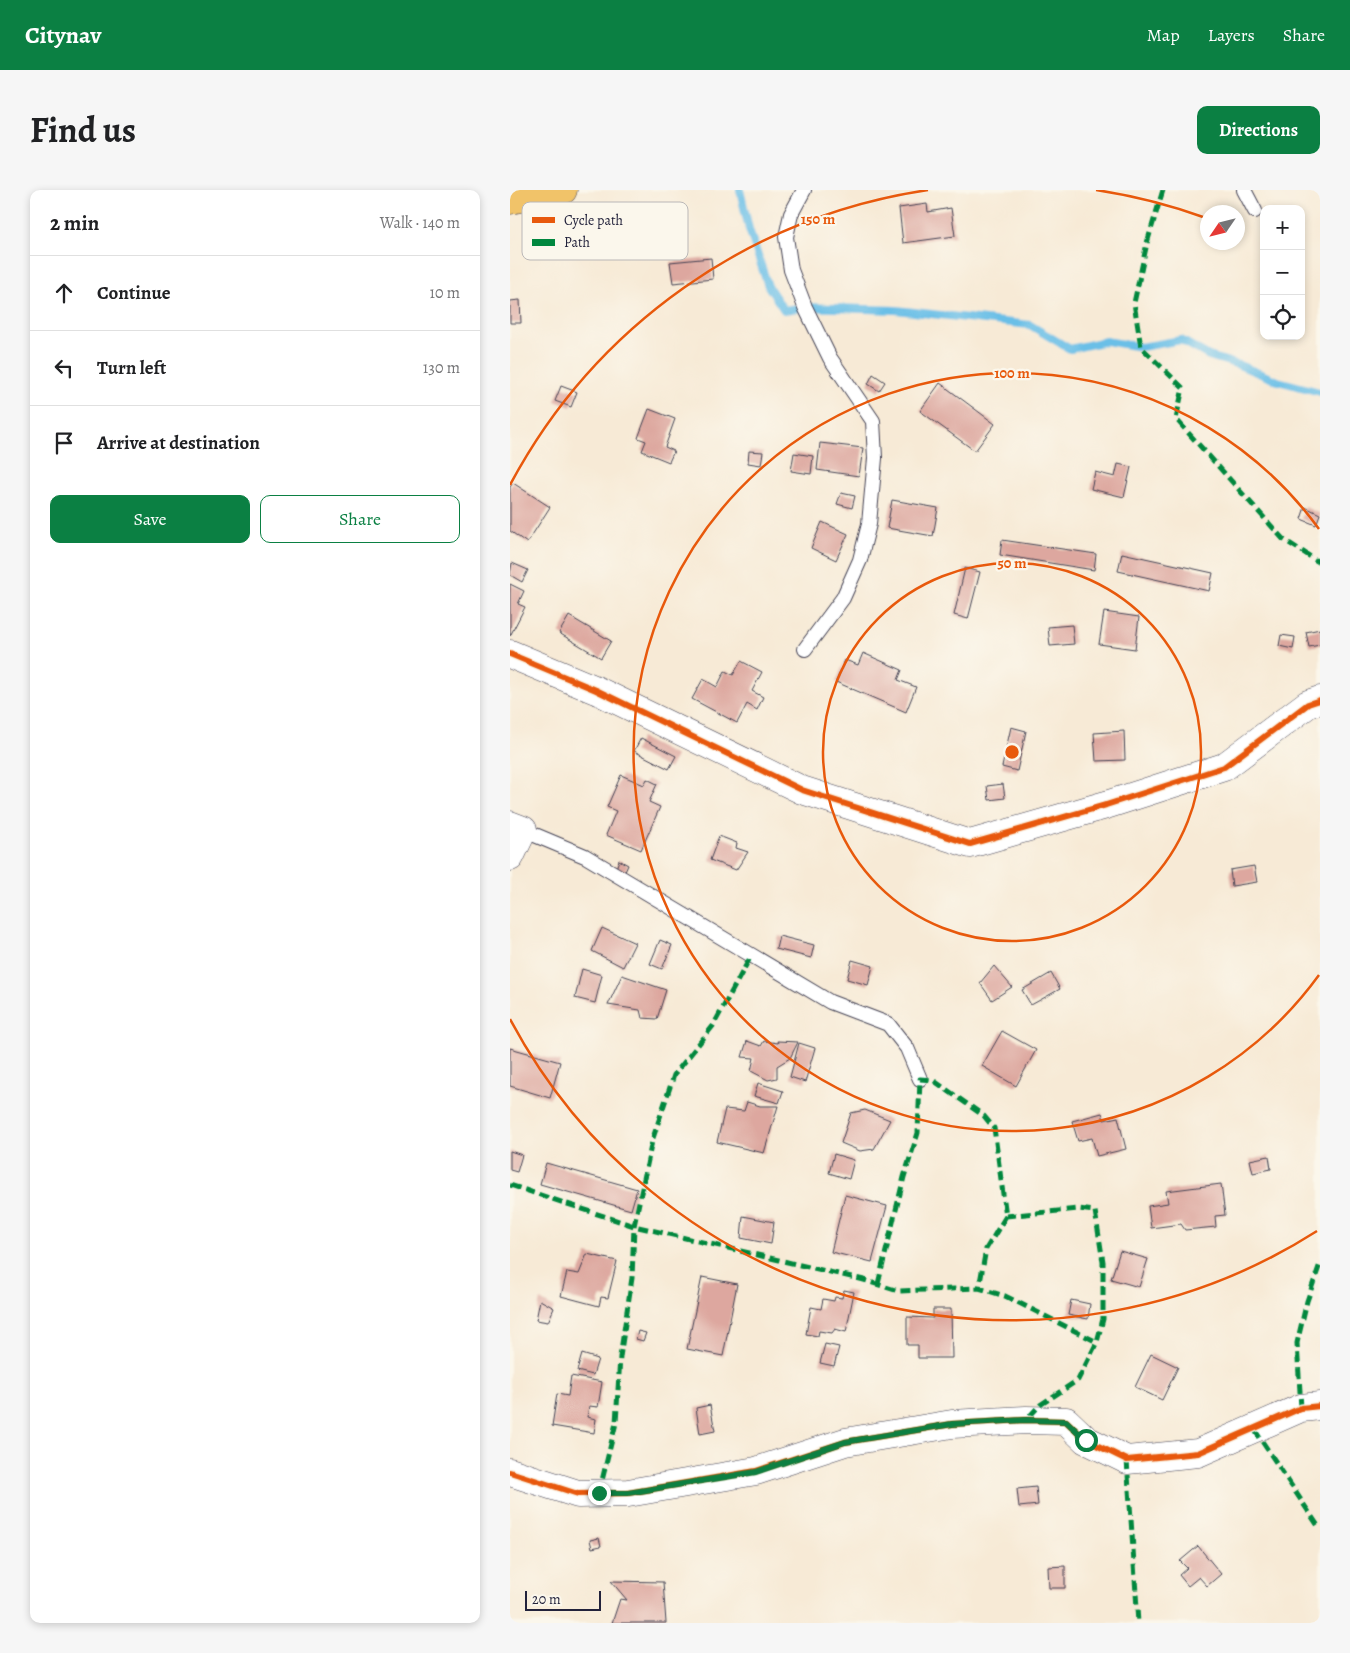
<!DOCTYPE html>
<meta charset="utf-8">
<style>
body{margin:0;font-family:Alegreya,serif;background:#f6f6f6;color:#202124}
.controls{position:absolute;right:15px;top:15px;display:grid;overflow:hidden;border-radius:10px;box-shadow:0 2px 8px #0003}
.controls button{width:45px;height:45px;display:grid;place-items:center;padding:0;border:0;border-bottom:1px solid #e0e0e0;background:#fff;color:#202124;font:25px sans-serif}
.compass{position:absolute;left:690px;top:15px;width:45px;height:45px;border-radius:50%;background:#fff;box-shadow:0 2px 8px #0003;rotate:235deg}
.scale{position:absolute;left:15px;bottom:12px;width:76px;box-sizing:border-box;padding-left:5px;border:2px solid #22223b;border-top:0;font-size:14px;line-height:18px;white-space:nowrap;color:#22223b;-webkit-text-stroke:4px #fbf7ec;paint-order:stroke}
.stop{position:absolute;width:15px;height:15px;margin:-11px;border:4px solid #0b8043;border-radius:50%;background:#fff}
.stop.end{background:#0b8043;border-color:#fff;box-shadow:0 1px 5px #0008}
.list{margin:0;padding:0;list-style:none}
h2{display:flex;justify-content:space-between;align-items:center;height:65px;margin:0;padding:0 20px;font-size:21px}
h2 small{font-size:16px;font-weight:400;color:#757577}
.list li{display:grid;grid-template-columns:32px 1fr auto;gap:15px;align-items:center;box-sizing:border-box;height:75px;padding:0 20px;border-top:1px solid #e0e0e0}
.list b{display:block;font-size:19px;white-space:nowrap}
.list em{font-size:16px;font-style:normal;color:#757577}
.actions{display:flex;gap:10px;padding:15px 20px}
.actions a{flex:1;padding:11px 0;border:1px solid #0b8043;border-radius:10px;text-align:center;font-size:18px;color:#0b8043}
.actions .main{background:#0b8043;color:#fff}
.icon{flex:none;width:28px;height:28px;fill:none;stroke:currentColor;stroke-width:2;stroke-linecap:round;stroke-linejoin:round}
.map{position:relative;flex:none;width:810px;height:1433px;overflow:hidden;border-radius:10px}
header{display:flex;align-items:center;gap:30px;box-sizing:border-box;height:70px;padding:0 25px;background:#0b8043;color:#fff}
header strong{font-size:24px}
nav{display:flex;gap:28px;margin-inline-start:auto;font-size:18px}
.intro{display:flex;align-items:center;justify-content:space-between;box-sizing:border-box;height:120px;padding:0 30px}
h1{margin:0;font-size:35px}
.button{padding:12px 22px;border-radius:10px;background:#0b8043;color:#fff;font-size:18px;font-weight:700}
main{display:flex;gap:30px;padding:0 30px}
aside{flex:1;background:#fff;border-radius:10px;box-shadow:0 2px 8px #0003}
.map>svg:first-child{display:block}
</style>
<header>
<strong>Citynav</strong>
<nav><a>Map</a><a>Layers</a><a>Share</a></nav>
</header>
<div class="intro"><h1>Find us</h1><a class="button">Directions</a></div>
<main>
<aside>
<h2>2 min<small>Walk · 140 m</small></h2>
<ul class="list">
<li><svg class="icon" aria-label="ahead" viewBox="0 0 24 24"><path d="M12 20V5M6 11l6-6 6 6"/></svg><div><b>Continue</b></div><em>10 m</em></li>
<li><svg class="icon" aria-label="left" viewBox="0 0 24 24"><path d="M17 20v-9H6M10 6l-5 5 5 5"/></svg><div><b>Turn left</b></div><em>130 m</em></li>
<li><svg class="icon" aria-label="arrive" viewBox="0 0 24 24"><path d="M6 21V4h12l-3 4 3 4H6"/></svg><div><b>Arrive at destination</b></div></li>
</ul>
<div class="actions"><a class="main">Save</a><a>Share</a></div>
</aside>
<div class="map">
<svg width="810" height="1433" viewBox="0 0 810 1433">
<rect width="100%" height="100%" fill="#fbf7ec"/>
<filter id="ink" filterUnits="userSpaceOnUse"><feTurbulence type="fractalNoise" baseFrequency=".02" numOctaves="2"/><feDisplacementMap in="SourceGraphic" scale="10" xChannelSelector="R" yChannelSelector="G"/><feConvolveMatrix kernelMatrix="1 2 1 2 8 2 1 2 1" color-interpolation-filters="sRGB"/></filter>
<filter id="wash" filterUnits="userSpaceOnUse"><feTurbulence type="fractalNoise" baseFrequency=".0096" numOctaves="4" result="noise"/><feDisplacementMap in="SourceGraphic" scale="20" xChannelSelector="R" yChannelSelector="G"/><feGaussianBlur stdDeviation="1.12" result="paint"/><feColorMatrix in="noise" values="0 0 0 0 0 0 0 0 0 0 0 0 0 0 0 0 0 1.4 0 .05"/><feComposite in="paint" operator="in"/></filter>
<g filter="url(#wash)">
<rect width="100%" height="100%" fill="#f7ead6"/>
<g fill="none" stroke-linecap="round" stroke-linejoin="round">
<path stroke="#6bbfe7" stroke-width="8" d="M230,0L239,39L258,96L274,120L295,117L386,120L520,135L560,159L596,151L631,157L671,150L699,166L729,175L768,191L810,202"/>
</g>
<g id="blocks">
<path fill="#dda79f" d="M417,14L418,22L441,18L445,46L393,53L389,18Z
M201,68L203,89L163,93L160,72Z
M10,110L11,133H0V111Z
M363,184L375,192L369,201L358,194Z
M430,193L485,234L465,261L410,221Z
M51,196L67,202L61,217L45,211Z
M139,219L165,229L155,257L164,261L159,272L132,261L136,251L128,248Z
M310,253L353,258L349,286L307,280Z
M239,261L253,262L251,275L238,273Z
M284,263L303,266L301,284L281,281Z
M608,274L621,277L614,307L581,299L585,282L605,287Z
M3,293L40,317L17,353L0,341V297Z
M331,303L345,306L342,318L327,314Z
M382,310L428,318L423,346L377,338Z
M795,317L810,324L806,335L791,329Z
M312,332L338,344L326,370L301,358Z
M492,350L586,364L584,380L490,365Z
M612,363L703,383L699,401L608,381Z
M2,373L18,380L12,392L0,385Z
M455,378L470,382L458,429L444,425Z
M0,394L14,401L8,414L15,417L0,446Z
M594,422L629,427L625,459L589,454Z
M59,426L101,451L91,468L49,443Z
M562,435L564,454L540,456L538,437Z
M810,439V455L799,457L796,442Z
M771,445L785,447L783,459L769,456Z
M353,463L392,480L388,490L406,497L396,522L326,492L335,470L348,475Z
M231,471L252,482L242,501L253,507L247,520L237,514L227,533L182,509L193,489L207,497L215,481L223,485Z
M501,537L516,541L507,581L492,577Z
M614,541L615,570L586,571L584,543Z
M131,548L166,566L159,579L124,561Z
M111,585L134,595L137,589L147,594L139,612L150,617L131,660L96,645L106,621L97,617Z
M493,594L495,608L479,610L477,596Z
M209,646L227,653L226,658L238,662L226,680L200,670Z
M109,670L118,675L114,684L105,681Z
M744,676L747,692L722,696L720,680Z
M92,738L125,753L113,777L82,761Z
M269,746L304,755L301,768L266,759Z
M150,750L162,755L152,779L140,774Z
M342,770L363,776L358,795L337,789Z
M484,776L502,797L482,810L470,793Z
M72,779L92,785L85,813L65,808Z
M541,783L550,799L521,815L512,800Z
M112,785L156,800L147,829L132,828L130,820L98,815Z
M492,841L526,860L506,896L472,876Z
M237,851L251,856L254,851L268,853L267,851L288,852L280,868L267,876V888L258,890L241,881L244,868L232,867Z
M289,853L305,858L295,892L280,887Z
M0,858L50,872L40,908L0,896Z
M248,893L273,901L269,913L244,906Z
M237,912L250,916H268L254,963L207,952L215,919L234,921Z
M355,920L380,930L364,959L350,961L331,953L341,923Z
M592,923L594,930L608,927L616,959L587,966L582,948L568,951L562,931Z
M0,961L12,965L7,982L0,980Z
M324,964L344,970L339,989L319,983Z
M759,966L761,979L743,983L740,970Z
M36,973L127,999L121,1020L30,994Z
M711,994L715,1025L705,1026L706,1037L675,1040L671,1034L641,1038L638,1016L658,1013L656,1001Z
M335,1005L377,1016L362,1072L321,1062Z
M233,1026L264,1032L261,1054L231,1048Z
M610,1061L638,1069L629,1097L601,1089Z
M77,1064L107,1071L98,1108L91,1107L89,1116L51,1106L57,1082L69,1084Z
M192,1087L227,1094L213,1166L177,1159Z
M334,1100L344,1102L336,1142L325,1139L322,1143L309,1141L308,1146L296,1144L301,1117L311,1119L313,1109L324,1111L325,1107L332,1108Z
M30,1110L44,1118L38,1132L26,1130Z
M561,1110L580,1114L578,1129L558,1125Z
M423,1119H441L442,1168H408V1155H397V1127L423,1128Z
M128,1141L136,1143L133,1151L126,1149Z
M315,1154L329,1157L324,1176L310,1173Z
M72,1164L88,1169L83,1185L67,1181Z
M641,1164L668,1177L652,1210L625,1197Z
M61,1186L92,1192L88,1217L79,1216L77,1227L86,1229L84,1243L42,1236L47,1204L58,1206Z
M200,1215L205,1241L190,1244L186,1218Z
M526,1297L528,1315L509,1317L507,1299Z
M89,1348L91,1356L82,1358L80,1350Z
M688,1356L711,1384L697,1396L689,1387L678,1396L669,1385L677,1378L670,1371Z
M555,1376V1398H539L538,1377Z
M101,1391L153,1392L156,1433H102L110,1409L117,1410Z"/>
</g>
</g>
<g filter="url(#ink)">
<use href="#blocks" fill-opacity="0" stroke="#424052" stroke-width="1"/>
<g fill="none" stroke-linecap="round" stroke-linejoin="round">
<defs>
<path id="service" d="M294,0L281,24L276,47L281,80L295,117L320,168L363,231L365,268L359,334L350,370L333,408L295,459
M734,0L745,21
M13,640L75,666L320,812L378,834L397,858L410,889"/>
<path id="minor" d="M0,464L86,500L292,600L460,654L596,615L714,577L798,514L810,510
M0,635L13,640L0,667
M0,1282L68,1304L118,1303L246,1281L335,1252L442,1234L516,1230L556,1231L576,1250L617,1270L688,1263L791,1218L810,1216"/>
<path id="primary" d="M0,10L53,0"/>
</defs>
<use href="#service" stroke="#424052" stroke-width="16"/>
<use href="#minor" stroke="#424052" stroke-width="29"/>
<use href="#primary" stroke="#424052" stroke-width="29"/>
<use href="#service" stroke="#fff" stroke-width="14"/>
<use href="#minor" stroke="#fff" stroke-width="28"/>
<use href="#primary" stroke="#f1c369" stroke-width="28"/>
<path stroke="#00873e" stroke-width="5" stroke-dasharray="10 5" stroke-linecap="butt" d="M653,0L637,53L624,113L631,157L673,198L666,229L773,349L810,373
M0,995L124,1036L354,1090L388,1101L469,1098L495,1106L587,1152
M496,1026L568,1019L585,1021L593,1072V1129L587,1152L568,1190L530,1215L516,1230
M368,1094L394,987L408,943L410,889L423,890L474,926L484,938L496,1026L476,1059L469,1098
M791,1218L787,1153L797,1111L810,1074
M744,1239L810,1339
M617,1270L628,1433
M89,1303L106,1233L110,1167L122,1088L124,1036L142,951L164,885L203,836L241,766"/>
<defs>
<path id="cycleway" d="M0,464L86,500L292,600L460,654L596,615L714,577L798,514L810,510
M0,1282L68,1304L118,1303L246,1281L335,1252L442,1234L516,1230L556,1231L576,1250L617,1270L688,1263L791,1218L810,1216"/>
</defs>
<use href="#cycleway" stroke="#fbf7ec" stroke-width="9"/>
<use href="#cycleway" stroke="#e8590c" stroke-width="6"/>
</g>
</g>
<g fill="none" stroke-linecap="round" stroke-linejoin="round" filter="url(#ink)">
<path stroke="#0b8043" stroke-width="6" d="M89,1303H118L246,1282L335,1252L442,1234L516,1230L556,1231L576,1250"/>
</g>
<g fill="none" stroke="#e8590c" stroke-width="2.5">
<circle cx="502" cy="562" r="189"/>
<path d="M809 785A379 379 0 1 1 809 339"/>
<path d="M807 1041A568 568 0 0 1 0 829M0 295A568 568 0 0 1 418 0M586 0A568 568 0 0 1 696 28"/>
</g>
<rect x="12" y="12" width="166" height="58" rx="8" fill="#fbf7ec" stroke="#bab7b7" stroke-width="1"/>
<rect x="22" y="27" width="23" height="6" fill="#e8590c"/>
<rect x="22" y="49" width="23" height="7" fill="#00873e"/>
<g font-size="14" fill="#22223b">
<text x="54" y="35">Cycle path</text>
<text x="54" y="57">Path</text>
</g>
<circle cx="502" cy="562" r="8" fill="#e8590c" stroke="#fbf7ec" stroke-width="2.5"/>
<g font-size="15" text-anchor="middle" font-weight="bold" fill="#e8590c" stroke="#fbf7ec" stroke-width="4.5" stroke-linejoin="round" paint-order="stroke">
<text x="308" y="34">150 m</text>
<text x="502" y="188">100 m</text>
<text x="502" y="378">50 m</text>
</g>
</svg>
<div class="controls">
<button>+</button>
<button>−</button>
<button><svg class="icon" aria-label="locate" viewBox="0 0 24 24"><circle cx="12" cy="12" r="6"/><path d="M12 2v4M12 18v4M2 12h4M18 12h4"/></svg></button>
</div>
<svg class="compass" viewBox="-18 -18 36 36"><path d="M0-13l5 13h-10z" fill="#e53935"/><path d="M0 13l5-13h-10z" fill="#757577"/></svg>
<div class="scale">20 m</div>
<div class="stop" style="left:576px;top:1250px"></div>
<div class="stop end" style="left:89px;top:1303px"></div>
</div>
</main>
